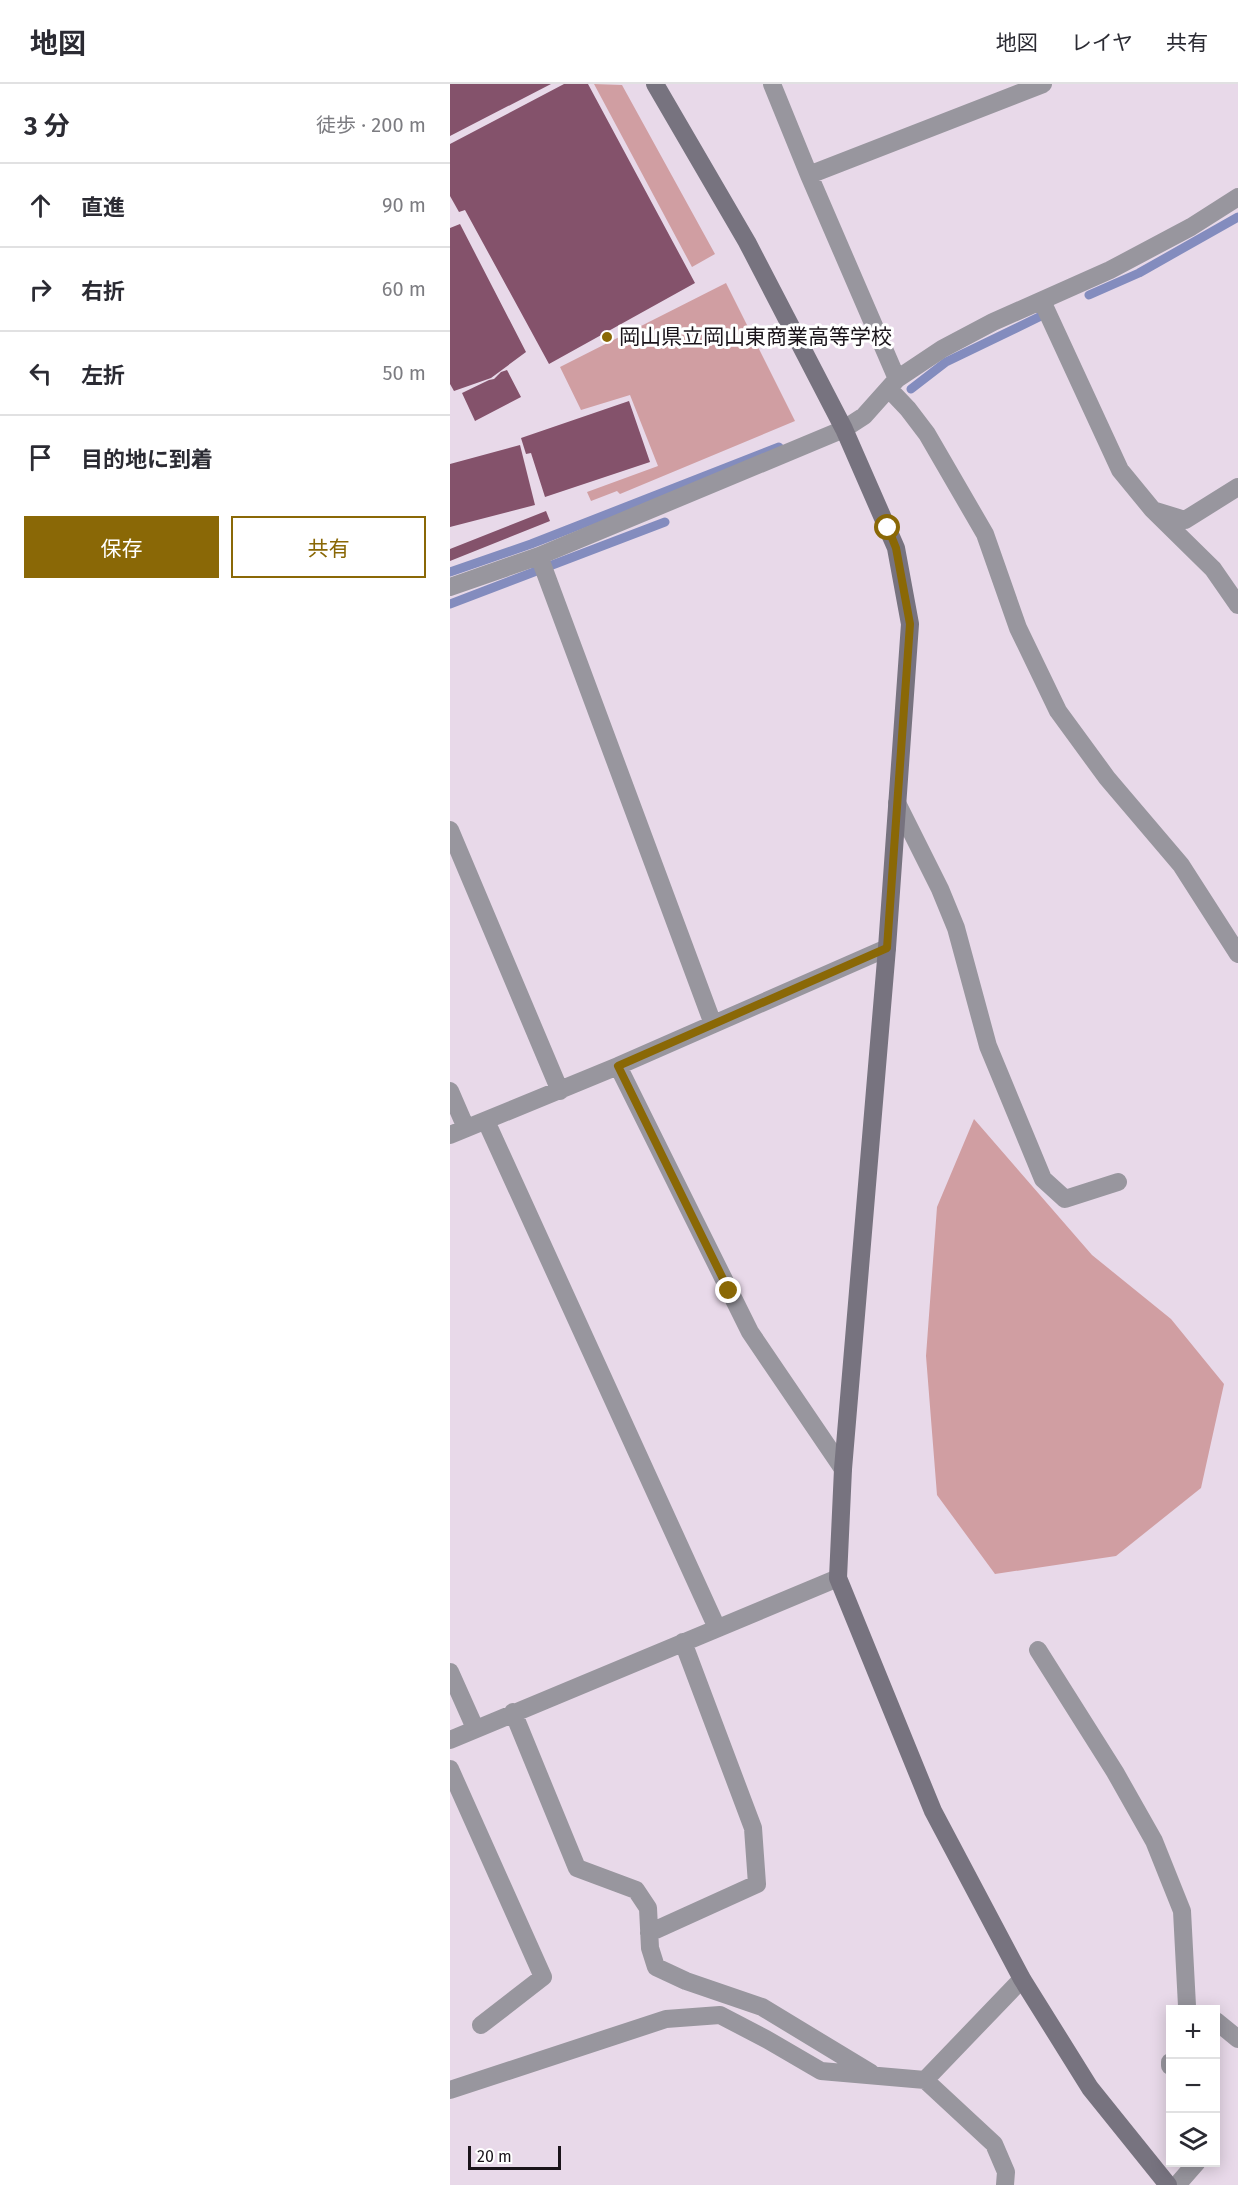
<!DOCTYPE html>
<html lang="ja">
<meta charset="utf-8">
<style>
body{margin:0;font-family:"Fira Sans","Noto Sans JP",sans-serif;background:#f2f2f3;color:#2b2b33}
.controls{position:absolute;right:18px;bottom:18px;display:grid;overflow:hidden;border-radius:0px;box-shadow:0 3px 15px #0003}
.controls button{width:54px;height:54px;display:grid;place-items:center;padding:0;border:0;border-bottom:2px solid #e1e1e2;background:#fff;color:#2b2b33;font:30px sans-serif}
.scale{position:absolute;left:18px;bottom:15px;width:93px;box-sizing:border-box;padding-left:6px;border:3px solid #1a141a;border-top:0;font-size:16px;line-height:21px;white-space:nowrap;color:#1a141a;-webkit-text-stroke:4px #fff;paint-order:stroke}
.stop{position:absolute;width:18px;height:18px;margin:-14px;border:4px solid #8a6806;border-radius:50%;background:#fff}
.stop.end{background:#8a6806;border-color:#fff;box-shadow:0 2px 6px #0008}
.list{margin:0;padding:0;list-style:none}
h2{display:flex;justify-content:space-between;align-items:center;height:78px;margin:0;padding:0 24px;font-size:26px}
h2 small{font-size:20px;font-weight:400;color:#7c7c81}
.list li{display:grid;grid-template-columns:39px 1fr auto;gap:18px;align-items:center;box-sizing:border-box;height:84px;padding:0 24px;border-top:2px solid #e1e1e2}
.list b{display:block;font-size:22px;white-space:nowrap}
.list em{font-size:20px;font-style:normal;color:#7c7c81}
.actions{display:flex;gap:12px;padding:18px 24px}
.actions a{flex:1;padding:14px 0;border:2px solid #8a6806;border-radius:0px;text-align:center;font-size:21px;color:#8a6806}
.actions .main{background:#8a6806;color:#fff}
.icon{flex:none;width:33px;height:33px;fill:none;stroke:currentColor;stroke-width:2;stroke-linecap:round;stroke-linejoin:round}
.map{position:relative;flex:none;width:788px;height:2101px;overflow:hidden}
header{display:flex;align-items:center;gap:36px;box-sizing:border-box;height:84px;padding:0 30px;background:#fff;border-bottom:2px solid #e1e1e2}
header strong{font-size:28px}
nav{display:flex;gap:33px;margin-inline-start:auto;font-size:21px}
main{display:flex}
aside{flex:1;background:#fff}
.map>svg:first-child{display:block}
</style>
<header>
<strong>地図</strong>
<nav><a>地図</a><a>レイヤ</a><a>共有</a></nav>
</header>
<main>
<aside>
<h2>3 分<small>徒歩 · 200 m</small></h2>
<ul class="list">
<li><svg class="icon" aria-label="ahead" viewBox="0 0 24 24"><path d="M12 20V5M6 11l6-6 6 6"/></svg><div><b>直進</b></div><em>90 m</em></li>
<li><svg class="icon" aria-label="right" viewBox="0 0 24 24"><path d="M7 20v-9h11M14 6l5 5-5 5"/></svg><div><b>右折</b></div><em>60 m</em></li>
<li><svg class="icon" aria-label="left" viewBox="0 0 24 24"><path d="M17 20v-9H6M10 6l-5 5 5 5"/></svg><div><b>左折</b></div><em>50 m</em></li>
<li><svg class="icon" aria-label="arrive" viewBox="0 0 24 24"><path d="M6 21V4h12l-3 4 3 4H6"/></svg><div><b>目的地に到着</b></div></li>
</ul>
<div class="actions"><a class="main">保存</a><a>共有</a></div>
</aside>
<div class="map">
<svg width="788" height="2101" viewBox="0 0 788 2101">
<rect width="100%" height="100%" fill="#e8d9e9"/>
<path fill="#d09ea2" d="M144,0L172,1L265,170L242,183Z
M276,199L345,337L170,410L167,407L141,417L137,408L208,382L180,311L131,326L110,283Z
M524,1035L642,1171L721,1235L774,1300L751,1404L666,1472L545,1490L487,1411L476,1272L487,1123Z"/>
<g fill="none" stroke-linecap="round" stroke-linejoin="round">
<path stroke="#838cbe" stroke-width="9" d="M639,211L689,189L788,133
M461,305L496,278L589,233
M0,488L81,460L329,363
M0,520L215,438"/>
</g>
<path fill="#84526b" d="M0,0H101L0,52Z
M114,0H138L245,199L99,280L15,126L9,128L0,112V60Z
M10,140L76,268L41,294L4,307L0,300V144Z
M57,286L71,313L25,337L12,309L39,296L44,295L51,288Z
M179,317L200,378L95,413L81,369L76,370L71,354Z
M70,361L85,421L0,443V380Z
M96,427L100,437L0,477V465Z"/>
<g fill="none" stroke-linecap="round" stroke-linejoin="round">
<path stroke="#98969e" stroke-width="18" d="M322,0L359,91L447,295
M359,91L593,0
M592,217L670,386L702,425L763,485L788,521
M439,305L458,325L477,350L535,450L568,544L608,627L657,694L731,781L788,870
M706,427L735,436L788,403
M89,472L263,940
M0,503L89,472L394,345L414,332L447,295L492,265L543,238L660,186L741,143L788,113
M447,719L490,805L506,844L538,962L593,1095L615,1115L668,1098
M0,746L110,1007
M168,982L300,1248L393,1385
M0,1007L16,1044
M36,1037L267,1544
M0,1051L168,982L437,864
M588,1566L665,1688L704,1757L732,1827L737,1922
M0,1588L25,1644
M63,1628L127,1784L186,1806L198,1824L200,1864L206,1883L236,1897L312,1923L421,1989
M0,1656L388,1494
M0,1685L93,1893L31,1941
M199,1849L307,1800L303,1744L233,1558
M766,1937L788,1955
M720,1978V1982
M475,1996L544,2060L556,2088L555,2101
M0,2006L216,1935L270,1931L316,1955L371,1987L475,1996L572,1895
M727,2101L747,2078"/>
<path stroke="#77737f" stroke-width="18" d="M205,0L297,158L394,345L446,464L460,540L437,864L393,1385L388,1494L483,1727L572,1895L640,2004L718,2101"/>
</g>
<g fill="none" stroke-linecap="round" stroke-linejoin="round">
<path stroke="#8a6806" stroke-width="8" d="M279,1207L168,982L437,864L460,540L446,464L438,444"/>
</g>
<circle fill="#8a6806" stroke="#fff" stroke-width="2" cx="157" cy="253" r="6"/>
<g text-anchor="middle" stroke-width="6" stroke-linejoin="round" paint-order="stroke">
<g font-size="21" fill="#1a141a" stroke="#fff" text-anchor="start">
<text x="169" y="260">岡山県立岡山東商業高等学校</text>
</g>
</g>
</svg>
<div class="controls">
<button>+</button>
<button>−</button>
<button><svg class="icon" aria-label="layers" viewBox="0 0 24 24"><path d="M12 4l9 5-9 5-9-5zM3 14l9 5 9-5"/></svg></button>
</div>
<div class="scale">20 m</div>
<div class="stop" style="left:438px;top:444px"></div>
<div class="stop end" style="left:279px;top:1207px"></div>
</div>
</main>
